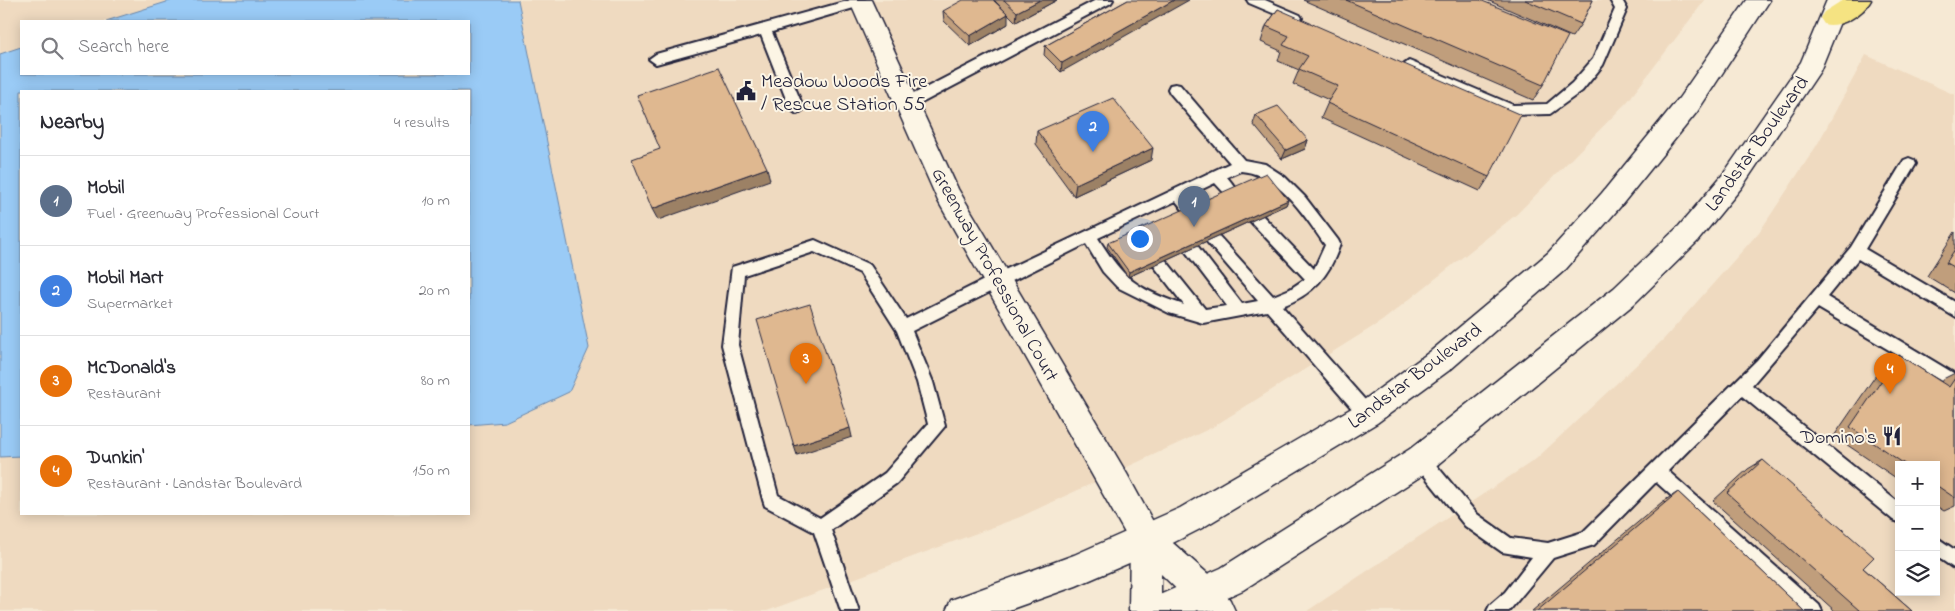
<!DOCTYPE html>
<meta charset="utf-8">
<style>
body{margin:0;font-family:"Indie Flower",sans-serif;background:#f2f2f3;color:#2b2b33}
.controls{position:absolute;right:15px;bottom:15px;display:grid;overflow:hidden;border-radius:0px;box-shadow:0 2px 12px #0003}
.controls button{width:45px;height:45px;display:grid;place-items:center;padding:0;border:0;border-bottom:1px solid #e1e1e2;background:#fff;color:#2b2b33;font:25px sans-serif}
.you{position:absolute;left:1139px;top:238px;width:18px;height:18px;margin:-12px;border:4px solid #fff;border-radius:50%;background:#1a73e8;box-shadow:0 0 0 8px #1a73e833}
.badge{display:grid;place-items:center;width:32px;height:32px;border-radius:50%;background:#2563eb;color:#fff;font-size:16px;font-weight:700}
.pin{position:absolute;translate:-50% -41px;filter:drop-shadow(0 1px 2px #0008)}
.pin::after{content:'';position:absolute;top:26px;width:18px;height:15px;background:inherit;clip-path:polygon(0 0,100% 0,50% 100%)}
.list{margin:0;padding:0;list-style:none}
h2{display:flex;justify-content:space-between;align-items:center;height:65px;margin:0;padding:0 20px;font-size:21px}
h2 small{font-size:16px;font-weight:400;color:#7c7c81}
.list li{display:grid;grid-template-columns:32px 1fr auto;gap:15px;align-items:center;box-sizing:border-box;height:90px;padding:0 20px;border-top:1px solid #e1e1e2}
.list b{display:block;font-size:19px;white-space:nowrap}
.list p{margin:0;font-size:16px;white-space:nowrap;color:#7c7c81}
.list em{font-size:16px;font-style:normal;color:#7c7c81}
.icon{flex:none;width:28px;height:28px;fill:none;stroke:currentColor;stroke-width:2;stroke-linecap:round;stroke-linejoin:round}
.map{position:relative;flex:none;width:1955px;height:611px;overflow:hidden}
.search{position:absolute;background:#fff;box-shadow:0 2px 12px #0003;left:20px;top:20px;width:450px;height:55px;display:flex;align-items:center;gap:12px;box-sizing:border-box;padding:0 18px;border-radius:0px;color:#7c7c81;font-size:19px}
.panel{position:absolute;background:#fff;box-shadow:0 2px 12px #0003;left:20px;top:90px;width:450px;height:425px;border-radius:0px}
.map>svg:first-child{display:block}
</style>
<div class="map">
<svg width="1955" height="611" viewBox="0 0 1955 611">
<rect width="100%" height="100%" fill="#f6e9d4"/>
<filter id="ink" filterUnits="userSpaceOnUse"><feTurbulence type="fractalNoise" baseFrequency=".02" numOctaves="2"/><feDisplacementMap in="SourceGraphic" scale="10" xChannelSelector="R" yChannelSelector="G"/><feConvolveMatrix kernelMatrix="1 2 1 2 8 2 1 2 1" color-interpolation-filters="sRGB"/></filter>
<g filter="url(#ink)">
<path fill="#efdac0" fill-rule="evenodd" d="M0,0H1705L1628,101L1517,214L1382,321L1211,428L1020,517L767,611H0ZM21,21H469V74H21ZM21,91H469V514H21Z
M1866,55L1955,95V611H1307L1536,459L1663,340L1760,231L1817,145ZM1899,465H1936V592H1899Z"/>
<path fill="#9acbf6" stroke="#6a87ab" d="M173,0H518L589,348L569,392L505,422L469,425V91H21V456L0,457V54L21,47V74H469V21H106Z"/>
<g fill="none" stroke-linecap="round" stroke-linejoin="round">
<defs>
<path id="service" d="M851,0H865L866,2L864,5L772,32L804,109L797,114L790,109L761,35L656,64L649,59L656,54Z
M1096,0H1113L1111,3L912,108H902L900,104L902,100Z
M1247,0H1265L1300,15L1302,18L1296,23L1292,21L1249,3Z
M1610,0H1622L1627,9L1603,65L1582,91L1550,114L1512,115L1404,69L1402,66L1409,61L1414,63L1513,105L1547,104L1572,83L1593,59L1615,9Z
M1175,84L1180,85L1244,160L1265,164L1285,177L1305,197L1338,240L1340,244C1330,275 1313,295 1282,306L1373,409L1375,414L1373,419L1367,421L1361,419L1267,311L1203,323L1169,313L1117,287L1103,272L1086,244L912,331L933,382L945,426L897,483L831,530L859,611H841L814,532L765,506L763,500L722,345L732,267L815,240L870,265L906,319L992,276L1230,163L1170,93L1168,89L1170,85ZM1241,171C1279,174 1305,216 1325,245L1314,269L1261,214H1251L1249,218L1251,222L1305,279L1290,289L1273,296L1217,234L1212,232L1207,234L1205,238L1207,242L1258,301L1242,304L1196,244L1191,242L1186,244L1184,248L1186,252L1227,306L1205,309L1164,258L1159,256L1154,258L1152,262L1154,266L1184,305C1137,289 1124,280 1098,238L1176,201L1186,214H1196L1198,210L1188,196L1215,183L1227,196H1237L1239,192L1227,177ZM814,252L860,273L897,331L917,382L928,424L885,473L820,518L778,495L738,345L744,275Z
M1909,158L1914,160L1916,164L1865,249L1955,302V317L1858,259L1827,297L1955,374V389L1818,308L1752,385L1899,503V522L1893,520L1742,396L1668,471L1819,605L1822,611H1800L1656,482L1594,545L1553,558L1509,611H1487L1490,605L1505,592L1532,557L1502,552L1465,526L1415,464L1413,459L1415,454L1421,451L1427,454L1477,514L1511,538L1548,543L1583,532L1757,360L1851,247L1904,160Z
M1936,537L1955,550V569L1936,556Z"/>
<path id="minor" d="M849,0H871L958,189L1127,474L1157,529L1216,581L1230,600L1235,611H1199L1161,574V611H1129L1130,542L938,201Z"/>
<path id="tertiary" d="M1747,0H1770L1697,112L1620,207L1566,269L1451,369L1377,423L1202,528L1157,551L1076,586L1006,611H946L951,600L1074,555L1180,508L1357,405L1431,351L1548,253L1602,193L1679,98Z
M1827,0H1849L1820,71L1742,187L1697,242L1634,304L1432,469L1243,590L1196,611H1143L1148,600L1221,568L1410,449L1614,288L1679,226L1724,173L1801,62Z"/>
<path id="motorway" d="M1843,0H1871C1864,14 1839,29 1824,24L1820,18L1824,12Z"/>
</defs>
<use href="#service" stroke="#22223b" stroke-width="4"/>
<use href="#minor" stroke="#22223b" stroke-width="3"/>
<use href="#tertiary" stroke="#22223b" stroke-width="3"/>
<use href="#motorway" stroke="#22223b" stroke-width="3"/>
<use href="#service" fill="#fcf5e5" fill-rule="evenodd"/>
<use href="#minor" fill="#fcf5e5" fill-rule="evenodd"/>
<use href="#tertiary" fill="#fcf5e5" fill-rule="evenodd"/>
<use href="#motorway" fill="#f5e382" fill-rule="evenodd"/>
</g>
<path fill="#c09e7c" stroke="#22223b" d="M994,0H1057L1016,22Z
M1128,0L1061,72L1044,55L1045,46Z
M1303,0H1480L1543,85L1533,100Z
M1487,0H1593L1581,24L1572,37Z
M1278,9L1489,177L1480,191L1321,118L1329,100L1293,84L1299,70L1278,61L1281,51L1261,42L1266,26Z
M943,11L1008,24L970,46L944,21Z
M1256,115L1308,140L1305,149L1282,159L1253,124Z
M1037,131L1151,160L1074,196L1036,144Z
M1288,200L1286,205L1128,277L1107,247L1108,243Z
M1955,232V293L1927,276Z
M1899,355L1941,382L1943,379L1955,373V506L1944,511L1936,506V465H1899V480L1834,436L1883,365Z
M1763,460L1863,568L1912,611H1835L1713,501L1748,469Z
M1678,492L1804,611H1532L1662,502Z"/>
<path fill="#9c8165" stroke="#22223b" d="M1040,0H1057L1016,22L1017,12Z
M1174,0H1189L1061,72L1062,63Z
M1008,14V24L970,46V36Z
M1308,140L1305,149L1282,159L1286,150Z
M1153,148L1151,160L1074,196L1076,184Z
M767,168L770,180L658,220L652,209Z
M1288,200L1286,205L1128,277L1129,272Z
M850,428L852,437L797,455L794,446Z"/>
<path fill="#dfb890" stroke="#22223b" d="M963,0H993L1008,14L970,36L943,11Z
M1004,0H1040L1017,12Z
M1128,0H1174L1062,63L1045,46Z
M1346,0H1480L1568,36L1543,85Z
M1525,0H1593L1581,24Z
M1278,9L1521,115L1489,177L1327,103L1338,86L1299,69L1308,56L1283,45L1289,36L1266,26Z
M719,67L767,168L652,209L632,159L660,149L637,95Z
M1113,98L1153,148L1076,184L1037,131Z
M1278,106L1308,140L1286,150L1256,115Z
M1266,173L1288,200L1129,272L1108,243Z
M1955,249V268L1946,263Z
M810,304L850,428L794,446L757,320Z
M1899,355L1949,387L1955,378V498L1936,485V465H1906L1850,427Z
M1763,460L1874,557L1863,568L1912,611H1860L1727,493Z
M1678,492L1804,611H1537Z"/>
</g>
<defs>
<symbol id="civic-bare" viewBox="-9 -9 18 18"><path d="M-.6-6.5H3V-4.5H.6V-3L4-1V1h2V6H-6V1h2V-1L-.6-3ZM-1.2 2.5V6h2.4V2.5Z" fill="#22223b" stroke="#fcf5e5" stroke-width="2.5" paint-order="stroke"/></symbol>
<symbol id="restaurant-bare" viewBox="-9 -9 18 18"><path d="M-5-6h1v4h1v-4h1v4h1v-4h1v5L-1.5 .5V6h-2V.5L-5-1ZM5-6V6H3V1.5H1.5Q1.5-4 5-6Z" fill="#22223b" stroke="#fcf5e5" stroke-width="2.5" paint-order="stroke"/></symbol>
</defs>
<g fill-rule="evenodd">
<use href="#civic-bare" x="732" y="77" width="28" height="28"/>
<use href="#restaurant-bare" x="1878" y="422" width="28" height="28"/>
</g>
<g text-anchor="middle" stroke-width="4" stroke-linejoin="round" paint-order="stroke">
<g font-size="20" fill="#22223b" stroke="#fcf5e5" text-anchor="start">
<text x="761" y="87">Meadow Woods Fire<tspan x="761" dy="23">/ Rescue Station 55</tspan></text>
<text x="1877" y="443" text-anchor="end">Domino's</text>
</g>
<g font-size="20" fill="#22223b" stroke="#fcf5e5">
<text transform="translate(1756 143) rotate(-54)" y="7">Landstar Boulevard</text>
<text transform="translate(996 274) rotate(61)" y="7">Greenway Professional Court</text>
<text transform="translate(1414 375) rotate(-37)" y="7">Landstar Boulevard</text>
</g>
</g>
</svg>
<div class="controls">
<button>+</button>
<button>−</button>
<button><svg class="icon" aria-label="layers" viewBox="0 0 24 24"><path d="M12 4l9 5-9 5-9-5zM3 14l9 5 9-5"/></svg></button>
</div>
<div class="you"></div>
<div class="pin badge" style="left:1194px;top:227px;background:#5c6f8a">1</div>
<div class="pin badge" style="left:1093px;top:152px;background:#3f7fe0">2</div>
<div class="pin badge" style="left:806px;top:384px;background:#e8710a">3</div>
<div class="pin badge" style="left:1890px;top:394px;background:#e8710a">4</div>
<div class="search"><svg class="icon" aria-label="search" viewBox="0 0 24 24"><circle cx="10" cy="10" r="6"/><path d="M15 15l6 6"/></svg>Search here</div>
<section class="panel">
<h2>Nearby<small>4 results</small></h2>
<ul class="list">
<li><span class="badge" style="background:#5c6f8a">1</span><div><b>Mobil</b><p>Fuel · Greenway Professional Court</p></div><em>10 m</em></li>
<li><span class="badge" style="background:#3f7fe0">2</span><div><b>Mobil Mart</b><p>Supermarket</p></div><em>20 m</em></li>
<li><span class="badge" style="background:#e8710a">3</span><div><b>McDonald's</b><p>Restaurant</p></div><em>80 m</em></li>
<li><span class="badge" style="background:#e8710a">4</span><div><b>Dunkin'</b><p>Restaurant · Landstar Boulevard</p></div><em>150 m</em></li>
</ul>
</section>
</div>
